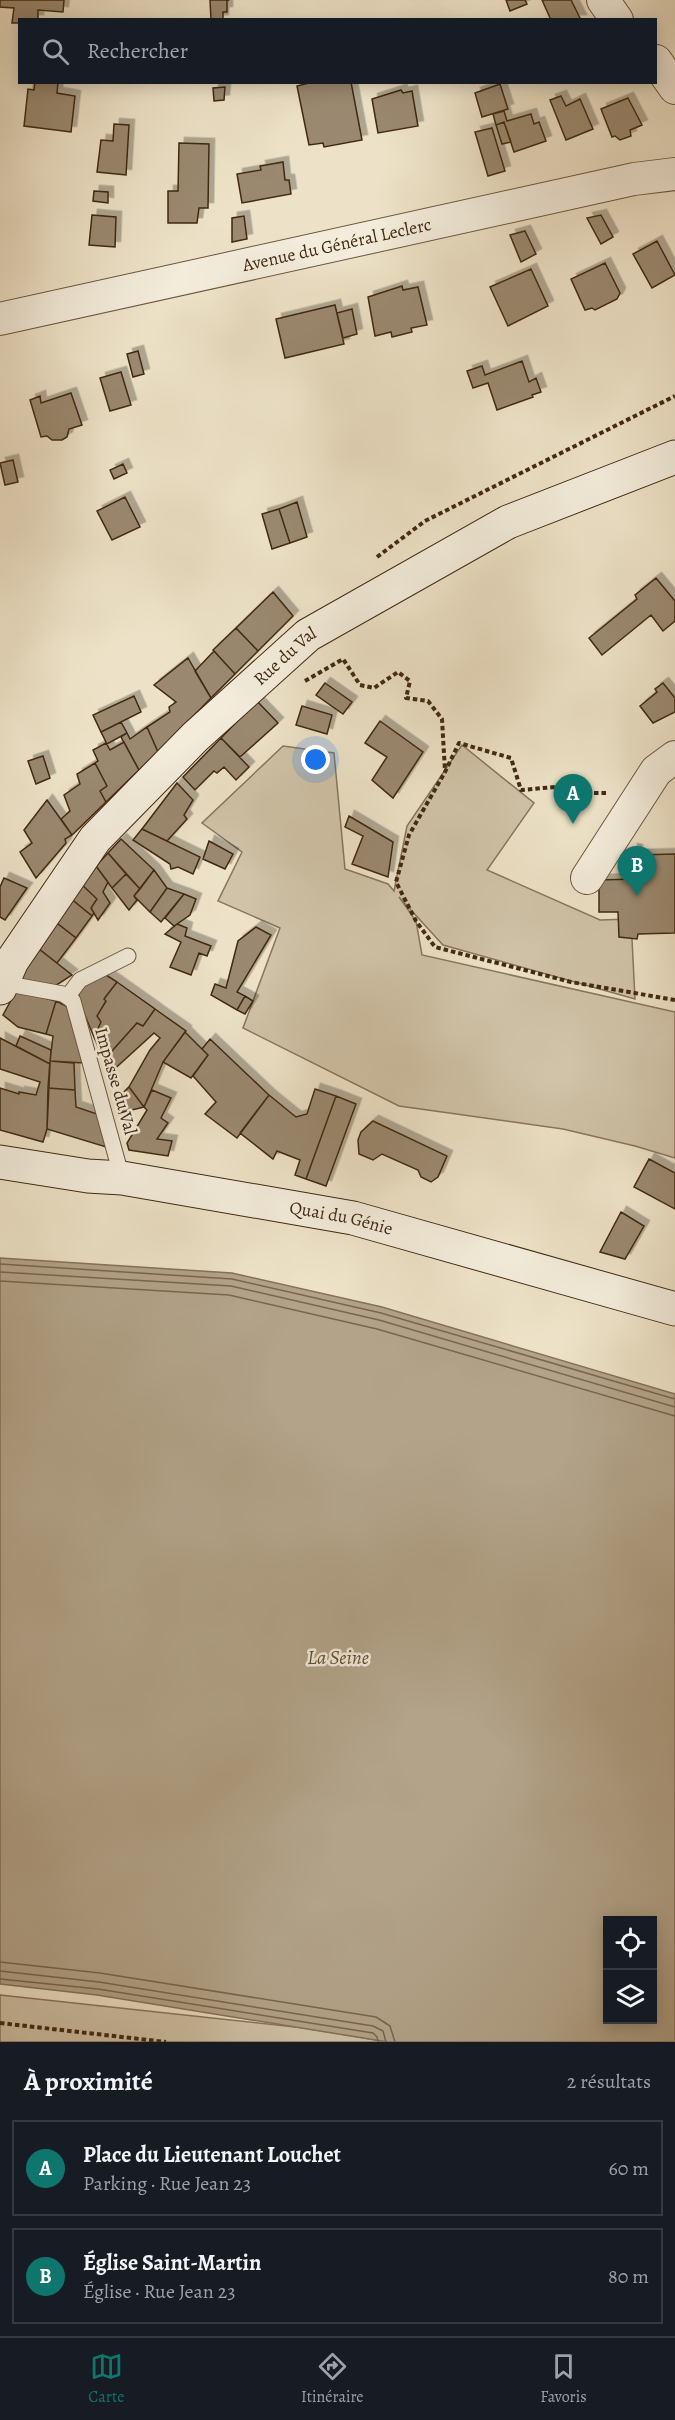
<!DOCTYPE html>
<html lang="fr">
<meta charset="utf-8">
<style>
body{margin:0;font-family:Alegreya,serif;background:#20242c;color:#f1f3f6}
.controls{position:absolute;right:18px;bottom:18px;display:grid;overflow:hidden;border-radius:0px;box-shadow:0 3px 15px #0003}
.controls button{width:54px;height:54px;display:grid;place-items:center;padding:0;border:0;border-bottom:2px solid #363941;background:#171b24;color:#f1f3f6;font:30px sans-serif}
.you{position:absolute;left:316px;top:760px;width:21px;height:21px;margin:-15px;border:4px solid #fff;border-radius:50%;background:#1a73e8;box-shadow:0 0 0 9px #1a73e833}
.badge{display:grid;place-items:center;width:39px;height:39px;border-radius:50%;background:#0f766e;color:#fff;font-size:20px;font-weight:700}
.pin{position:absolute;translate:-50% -50px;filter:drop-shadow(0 2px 3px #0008)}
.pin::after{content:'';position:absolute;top:32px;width:21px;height:18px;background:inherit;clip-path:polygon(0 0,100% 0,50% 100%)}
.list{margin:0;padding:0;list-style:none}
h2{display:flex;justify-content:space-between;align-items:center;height:78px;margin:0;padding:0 24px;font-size:26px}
h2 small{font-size:20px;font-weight:400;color:#9ea1a6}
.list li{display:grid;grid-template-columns:39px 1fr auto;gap:18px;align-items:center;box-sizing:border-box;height:96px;margin:0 12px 12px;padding:0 12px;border:2px solid #363941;border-radius:0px}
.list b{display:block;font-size:22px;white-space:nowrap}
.list p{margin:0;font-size:20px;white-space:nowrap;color:#9ea1a6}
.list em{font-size:20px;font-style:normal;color:#9ea1a6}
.icon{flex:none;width:33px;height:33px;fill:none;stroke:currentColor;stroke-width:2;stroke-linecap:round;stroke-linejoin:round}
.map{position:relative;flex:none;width:675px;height:2042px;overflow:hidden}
.search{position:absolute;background:#171b24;box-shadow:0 3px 15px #0003;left:18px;right:18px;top:18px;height:66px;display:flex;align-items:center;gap:15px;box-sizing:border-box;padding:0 21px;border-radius:0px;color:#9ea1a6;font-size:22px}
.sheet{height:294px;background:#171b24}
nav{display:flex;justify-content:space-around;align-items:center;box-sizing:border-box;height:84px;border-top:2px solid #363941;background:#171b24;font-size:16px;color:#9ea1a6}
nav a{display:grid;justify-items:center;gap:3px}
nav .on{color:#0f766e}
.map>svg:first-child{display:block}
</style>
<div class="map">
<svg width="675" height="2042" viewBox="0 0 675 2042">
<defs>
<filter id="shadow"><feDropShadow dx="5.5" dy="-5.5" stdDeviation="0" flood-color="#0004"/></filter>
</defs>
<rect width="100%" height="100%" fill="#ede2c7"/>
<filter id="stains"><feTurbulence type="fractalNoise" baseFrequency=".00333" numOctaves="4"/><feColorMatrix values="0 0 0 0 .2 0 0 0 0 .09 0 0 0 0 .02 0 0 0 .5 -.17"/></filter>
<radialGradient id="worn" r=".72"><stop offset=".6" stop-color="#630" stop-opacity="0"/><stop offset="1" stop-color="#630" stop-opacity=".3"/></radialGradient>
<path fill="#d0c3a8" stroke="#88765c" stroke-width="1.5" d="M462,745L534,803L487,870L600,920L631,919L635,999L443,945L399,897L416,921L422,955L675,1012V1158L635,1146L563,1129L399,1106L243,1028L280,928L218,901L242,852L202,823L283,746L334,753L345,869L388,884L394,891L407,826Z
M0,1995L304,2028L388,2042H0Z"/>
<path fill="#b2a389" stroke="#847259" stroke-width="1.5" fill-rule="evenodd" d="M0,1258L232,1273L382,1307L675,1394V2042H388L97,1995L0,1984ZM608,1920H652V2020H608Z"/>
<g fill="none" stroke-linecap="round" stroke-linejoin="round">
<path stroke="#79664d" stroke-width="1.5" d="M0,1264L232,1279L381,1313L675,1399
M0,1272L231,1286L379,1320L675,1407
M0,1281L229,1295L377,1329L675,1416
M0,1962L100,1973L376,2017L390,2026L395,2042
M0,1971L99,1982L373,2026L383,2031L386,2042
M0,1979L98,1989L373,2033L377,2037L378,2042"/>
</g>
<path fill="#9a8970" stroke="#402911" stroke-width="1.5" filter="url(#shadow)" d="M0,0H64L63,12L38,10V20H20V23H12L14,8L0,7Z
M210,0H229L227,1V12H223V20H211Z
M506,0H525L527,4L510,11Z
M542,0H571L581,20H551Z
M35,82H58L57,93L75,96L71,132L24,126L28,89L34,90Z
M313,82H351L362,140L324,147L323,143L309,145L297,86Z
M500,84L508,109L482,117L475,93Z
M225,87L224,100L214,101L213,88Z
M401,90L403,93L412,91L418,126L378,133L372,99Z
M561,96L566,106L580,99L593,129L566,140L550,100Z
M628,98L642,125L630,130L631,136L620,140L615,136L612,137L601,109Z
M504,111L507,121L531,114L534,124L539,122L546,141L514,152L504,122L496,125L493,114Z
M504,122L511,142L502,144L496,125Z
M114,124L129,125L126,175L97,172L101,140L113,141Z
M492,128L505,171L488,176L475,132Z
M179,143L209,144L208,208H199L197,223H168V191H178Z
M283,162L285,180H289L291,194L242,203L237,174L261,170L260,166Z
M94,191L108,192V203L93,201Z
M92,215L116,217L115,247L89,245Z
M601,215L613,237L601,244L587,218Z
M244,216L247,239L232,242V218Z
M525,231L536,254L521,262L510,235Z
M657,241L675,275L652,288L633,254Z
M605,263L620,293L617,299L595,310L592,308L585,310L571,279Z
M531,269L548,306L508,326L490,287Z
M402,286L403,290L418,287L427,325L411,328L412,332L392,337L391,332L375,336L368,297Z
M335,305L344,344L285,358L276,319Z
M352,309L357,334L343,338L337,313Z
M138,351L144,374L133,377L127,354Z
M522,361L529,382L536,378L541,392L532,395L533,397L497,410L488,383L473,388L467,371L482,366L485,375Z
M121,372L131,405L110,411L100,378Z
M71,393L82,425L69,429L67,437L62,440H52L47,436L41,437L30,400L40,396L41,403Z
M13,460L18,482L5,485L0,463Z
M123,464L127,473L114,479L110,470Z
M125,497L140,527L112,540L97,511Z
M297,502L307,537L290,543L279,509Z
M279,509L290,543L272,549L262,514Z
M656,578L675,601V621L663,631L651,615L602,655L589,638L637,599L635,595Z
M273,592L293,616L258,651L236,628Z
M236,628L258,651L235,674L213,650Z
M214,651L235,674L211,698L195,671Z
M188,658L211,698L158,752L147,727L170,712L169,707L176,702L154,685Z
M325,683L352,702L343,714L316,695Z
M663,683L675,698V712L653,723L640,706L657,692L655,689Z
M134,696L141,712L101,732L93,715Z
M257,701L278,723L240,757L221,738Z
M302,706L332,715L327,734L296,725Z
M380,721L423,752L393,798L372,780L387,757L365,743Z
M121,722L127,733L107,744L101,732Z
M147,727L158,752L139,770L121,737L127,733L130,739Z
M221,738L249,767L236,780L224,767L217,773L214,771L195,790L183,777Z
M124,742L139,770L106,802L100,791L107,786L95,763L98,761L93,750L106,743L110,750Z
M43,756L50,778L36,784L28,761Z
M95,763L107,786L100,791L106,802L72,835L61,819L70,811L64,795L80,784L77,774Z
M177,783L193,800L184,815L187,819L167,841L142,829Z
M47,800L72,835L65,839L66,843L36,878L20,852L32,843L24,830Z
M349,816L393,842L388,877L352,864L363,836L345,827Z
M142,829L200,857L193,874L178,867L171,869L170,864L133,840Z
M121,839L154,870L140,889L108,853Z
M209,841L233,854L225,869L203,859Z
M632,849L637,850L636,855L675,854V933L638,934L637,939L619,937L618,912H599V880L633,879Z
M108,853L126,874L112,888L96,866Z
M96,866L108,882L103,892L110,903L98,920L91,908L97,899L79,882Z
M154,870L167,888L150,912L134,896Z
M126,874L140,889L134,896L137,900L129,910L112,888Z
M4,878L27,888L5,920L0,917V887Z
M79,882L97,899L91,908L94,913L92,916L69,897Z
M167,888L184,894L161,922L150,912Z
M184,894L196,899L190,915L174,926L165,918Z
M69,897L92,916L76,938L53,920Z
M53,920L76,938L57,963L34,945Z
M177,924L187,928L185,936L211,946L207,956L199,953L191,975L170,967L181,942L165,934Z
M256,927L271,935L237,992L245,996L237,1010L211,995L215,984L226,988L238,941Z
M34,945L72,975L52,988L18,980Z
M103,973L117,982L104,999L106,1001L97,1016L101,1022L94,1037L78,999L81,986Z
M117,982L155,1009L143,1026L137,1023L104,1060L94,1037L101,1022L97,1016L106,1001L104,999Z
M16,991L56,1001L46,1034L18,1027L3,1015Z
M245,996L253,1001L245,1014L237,1010Z
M56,1001L70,1008L84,1063L50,1061L53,1036L46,1034Z
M155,1009L186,1031L163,1062L144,1107L129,1087L150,1050L160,1038L154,1033L110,1073L104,1060L137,1023L143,1026Z
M185,1032L208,1055L191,1078L163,1062Z
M20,1036L51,1050L50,1064L16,1046Z
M0,1038L50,1064L47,1129L43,1142L0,1130V1088L19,1094V1092L36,1095L40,1082L0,1069Z
M210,1039L269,1095L237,1138L205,1114L216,1102L193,1076L208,1055L202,1049Z
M50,1061L74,1063L75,1090L48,1088Z
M129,1087L144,1107L119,1113L115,1101Z
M48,1088L75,1090L76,1107L97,1114L106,1147L47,1129Z
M315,1089L336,1096L306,1179L295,1175L300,1160L277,1151L273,1159L240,1133L269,1095L296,1117L307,1114Z
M152,1090L171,1098L161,1118L168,1123L157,1139L172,1141L168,1156L129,1150L127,1143L147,1110L144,1107Z
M336,1096L356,1104L326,1186L306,1179Z
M373,1121L447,1156L438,1177L431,1182L421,1177L418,1170L382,1154L373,1160L359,1154L358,1140L361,1132Z
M649,1159L675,1173V1209L634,1187Z
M621,1212L644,1226L625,1259L600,1252Z"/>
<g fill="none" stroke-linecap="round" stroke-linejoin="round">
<defs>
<path id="lane" d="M3,983L63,994L73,1001L122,1178
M68,996L80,980L128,956"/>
<g id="street">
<path d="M603,0L617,20"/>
<path d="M656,61L675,88"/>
<path id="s1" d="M0,319L634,179L675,174"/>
<path d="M587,878L656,771L675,757"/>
</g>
<g id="secondary">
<path id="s2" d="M0,988L12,961L95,839L195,737L308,635L508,522L675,457"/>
<path id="s3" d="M0,1162L88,1176L122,1178L353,1218L675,1309"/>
</g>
</defs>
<use href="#lane" stroke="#6b573e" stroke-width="17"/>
<use href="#street" stroke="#6b573e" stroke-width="34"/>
<use href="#secondary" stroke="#402911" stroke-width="35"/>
<path stroke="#402911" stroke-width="4" stroke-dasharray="4.5 3" stroke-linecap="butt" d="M377,557L425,521L675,396
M305,681L343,659L360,685L374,688L398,672L410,681L406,698L428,701L442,719L445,771
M606,793H587L567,786L521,790L511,758L459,743L445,772L409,835L396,882L416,921L435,947L571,982L675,1000
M0,2023L166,2042"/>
<use href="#lane" stroke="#f3ecdb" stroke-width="15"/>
<use href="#street" stroke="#f3ecdb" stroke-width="32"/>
<use href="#secondary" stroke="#f3ecdb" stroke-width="33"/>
</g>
<g text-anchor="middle" stroke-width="5" stroke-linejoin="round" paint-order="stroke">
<g font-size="18" fill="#402911" stroke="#f3ecdb">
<text dy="6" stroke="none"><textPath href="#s1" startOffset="345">Avenue du Général Leclerc</textPath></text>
<text dy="6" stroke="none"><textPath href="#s2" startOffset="441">Rue du Val</textPath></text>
<text transform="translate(116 1081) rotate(74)" y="6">Impasse du Val</text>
<text dy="6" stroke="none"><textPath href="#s3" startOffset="346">Quai du Génie</textPath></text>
</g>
<g font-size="20" font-style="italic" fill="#624e35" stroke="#f3ecdb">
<text x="338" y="1664">La Seine</text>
</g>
</g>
<rect width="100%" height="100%" filter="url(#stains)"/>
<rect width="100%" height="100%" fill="url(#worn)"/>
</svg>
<div class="controls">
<button><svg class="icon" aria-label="locate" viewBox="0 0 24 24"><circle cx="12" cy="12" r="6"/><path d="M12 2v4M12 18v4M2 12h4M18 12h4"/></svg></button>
<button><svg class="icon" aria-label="layers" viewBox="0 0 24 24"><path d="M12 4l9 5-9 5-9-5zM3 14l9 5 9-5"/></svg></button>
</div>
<div class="you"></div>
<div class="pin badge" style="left:573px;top:824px">A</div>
<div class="pin badge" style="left:637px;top:896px">B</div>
<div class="search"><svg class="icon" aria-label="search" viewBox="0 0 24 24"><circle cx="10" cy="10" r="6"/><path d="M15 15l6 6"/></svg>Rechercher</div>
</div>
<section class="sheet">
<h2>À proximité<small>2 résultats</small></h2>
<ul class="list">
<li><span class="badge">A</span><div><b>Place du Lieutenant Louchet</b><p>Parking · Rue Jean 23</p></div><em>60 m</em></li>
<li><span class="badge">B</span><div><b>Église Saint-Martin</b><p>Église · Rue Jean 23</p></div><em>80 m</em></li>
</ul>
</section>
<nav>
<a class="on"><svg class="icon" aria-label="map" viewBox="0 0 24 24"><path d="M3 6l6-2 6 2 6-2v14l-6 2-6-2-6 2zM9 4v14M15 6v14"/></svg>Carte</a>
<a><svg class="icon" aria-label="directions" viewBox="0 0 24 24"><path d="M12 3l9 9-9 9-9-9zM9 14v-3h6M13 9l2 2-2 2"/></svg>Itinéraire</a>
<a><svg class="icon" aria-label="saved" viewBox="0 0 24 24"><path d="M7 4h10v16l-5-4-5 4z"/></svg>Favoris</a>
</nav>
